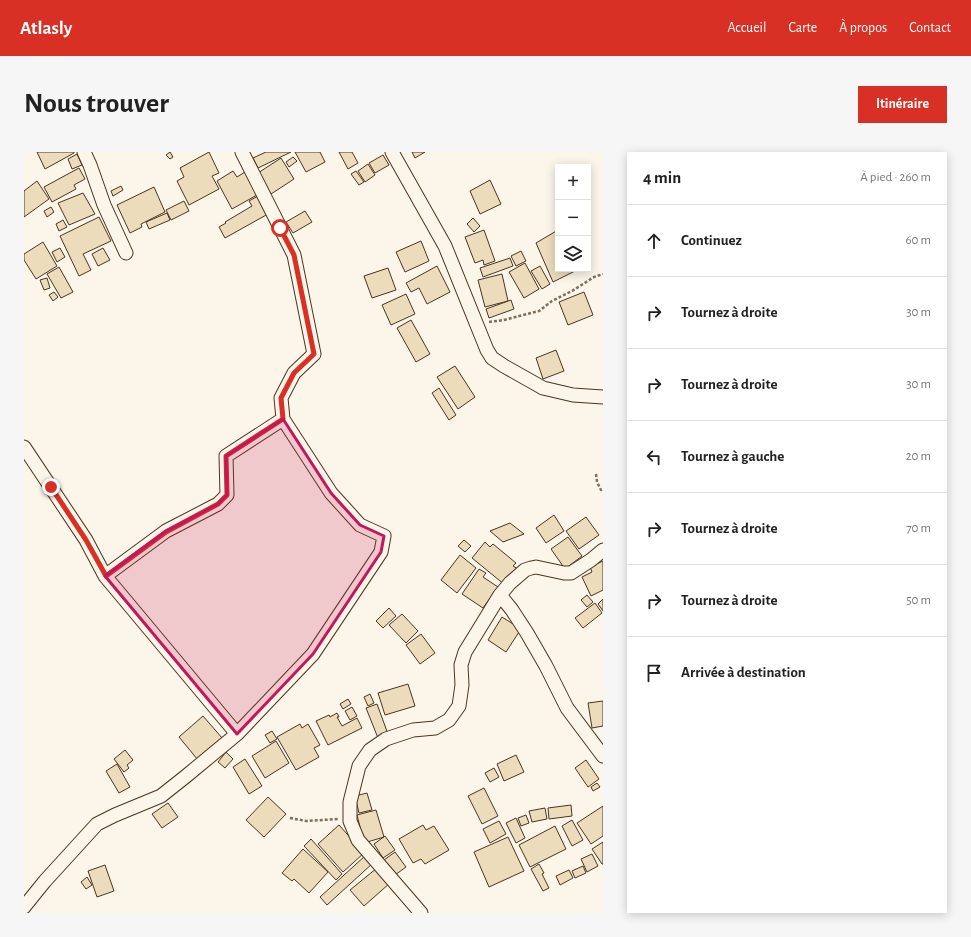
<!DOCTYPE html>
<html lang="fr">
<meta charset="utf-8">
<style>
body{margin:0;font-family:"Alegreya Sans",sans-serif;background:#f6f6f6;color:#222}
.controls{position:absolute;right:12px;top:12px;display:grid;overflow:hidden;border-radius:0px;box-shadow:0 2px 10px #0003}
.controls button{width:36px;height:36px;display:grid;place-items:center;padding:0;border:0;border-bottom:1px solid #e0e0e0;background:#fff;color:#222;font:20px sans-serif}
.stop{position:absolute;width:12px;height:12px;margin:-9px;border:3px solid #d93025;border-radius:50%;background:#fff}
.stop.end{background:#d93025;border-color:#fff;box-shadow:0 1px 4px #0008}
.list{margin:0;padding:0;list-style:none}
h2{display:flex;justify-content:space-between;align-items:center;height:52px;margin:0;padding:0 16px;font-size:17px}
h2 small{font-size:13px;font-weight:400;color:#767676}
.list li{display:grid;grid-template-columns:26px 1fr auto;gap:12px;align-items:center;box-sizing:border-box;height:72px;padding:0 16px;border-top:1px solid #e0e0e0}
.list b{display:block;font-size:15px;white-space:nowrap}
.list em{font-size:13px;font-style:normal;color:#767676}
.icon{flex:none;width:22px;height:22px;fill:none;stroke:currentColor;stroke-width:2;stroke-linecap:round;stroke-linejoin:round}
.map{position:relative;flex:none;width:579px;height:761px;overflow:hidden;border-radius:0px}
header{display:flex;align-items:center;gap:24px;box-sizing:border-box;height:56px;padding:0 20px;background:#d93025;color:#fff}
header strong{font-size:19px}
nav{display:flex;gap:22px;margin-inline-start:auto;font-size:14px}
.intro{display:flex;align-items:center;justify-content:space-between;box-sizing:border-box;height:96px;padding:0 24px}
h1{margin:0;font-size:28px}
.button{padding:10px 18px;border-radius:0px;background:#d93025;color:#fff;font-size:14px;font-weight:700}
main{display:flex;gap:24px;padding:0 24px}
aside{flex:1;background:#fff;border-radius:0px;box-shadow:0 2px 10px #0003}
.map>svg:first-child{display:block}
</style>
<header>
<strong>Atlasly</strong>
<nav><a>Accueil</a><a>Carte</a><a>À propos</a><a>Contact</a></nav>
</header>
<div class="intro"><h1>Nous trouver</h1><a class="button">Itinéraire</a></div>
<main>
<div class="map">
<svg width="579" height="761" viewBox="0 0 579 761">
<rect width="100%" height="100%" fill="#fbf6e9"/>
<path fill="#ecdcbc" stroke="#4a3520" d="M13,0H50V1L21,17Z
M146,0L149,5L146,7L142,3Z
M185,0L195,21L188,24L195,37L165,53L153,29L160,25L156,16Z
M242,0H267L234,16L229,6Z
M271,0H296L301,10L282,20Z
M315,0H328L334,11L324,17Z
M388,0H401L391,6Z
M53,2L58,13L48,17L44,7Z
M359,3L365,13L351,21L345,11Z
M269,5L273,9L265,15L262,10Z
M257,6L270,27L247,42L234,21Z
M344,12L351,23L341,30L334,19Z
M55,16L61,27L50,33L52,37L28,50L20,35Z
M209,19L213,25L221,20L233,43L208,57L193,29Z
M332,19L340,30L335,33L327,22Z
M466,28L477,52L456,62L446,39Z
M13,29L25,47L0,65V39Z
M97,34L99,38L89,44L87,39Z
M130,35L141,60L117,72L118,75L106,81L93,53Z
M59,41L71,62L45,73L34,51Z
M234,44L244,62L201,86L195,75L202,71L201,70L228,54L225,49Z
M160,49L165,59L147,68L142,58Z
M27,55L30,60L23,65L20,59Z
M281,59L288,70L269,81L262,70Z
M143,61L146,68L125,77L122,70Z
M75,65L87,89L59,102L67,118L55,124L36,84Z
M449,66L456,74L450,80L443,72Z
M39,68L43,75L35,79L32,72Z
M460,78L471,109L460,113L459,108L451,111L441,85Z
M534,78V117H555L529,130L512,91Z
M397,89L405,109L381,120L372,100Z
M19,90L33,114L12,127L0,108V102Z
M36,96L41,105L33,110L28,100Z
M79,96L86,108L74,114L68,102Z
M497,99L502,109L492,114L487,104Z
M486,106L489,114L459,125L456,116Z
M501,111L515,137L500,146L485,120Z
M413,114L426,140L403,152L395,136L387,140L382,131Z
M516,114L526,132L518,137L507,119Z
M35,115L49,140L37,146L23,122Z
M364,116L372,138L348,146L340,124Z
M478,122L484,149L461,155L454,128Z
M23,126L26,136L20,138L16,128Z
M30,140L34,145L29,149L25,143Z
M560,140L569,163L544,173L535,150Z
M382,142L391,162L367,173L358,153Z
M487,148L490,157L465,166L462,157Z
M387,168L406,202L392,210L373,176Z
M532,198L540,219L519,227L512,206Z
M431,214L451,245L434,257L413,225Z
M415,236L432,263L425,268L408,241Z
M530,363L540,379L522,391L512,376Z
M562,365L575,383L555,397L542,379Z
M486,371L500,382L479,390L466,379Z
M544,385L558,404L541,417L527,397Z
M440,388L447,394L441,400L434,394Z
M461,390L466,395L469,392L492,411L489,414L494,417L481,433L448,406Z
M436,403L452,416L433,441L417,428Z
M579,409V438L567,444L558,425L568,420L566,415Z
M455,417L462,421L459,425L474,435L459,456L438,442Z
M563,443L569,450L563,455L557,448Z
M579,447V459L574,452Z
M571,451L578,461L559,476L551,466Z
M365,456L372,464L359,476L352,469Z
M378,462L394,479L382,491L365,473Z
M478,465L497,477L482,500L464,488Z
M397,482L411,501L396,512L382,493Z
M384,532L391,554L361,563L354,541Z
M346,542L350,551L344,554L340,545Z
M324,547L327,552L319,557L316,552Z
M579,549V574L568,576L564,551Z
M353,552L364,582L354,586L342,556Z
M328,555L333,564L326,568L321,559Z
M313,561L315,565H313L318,574L333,566L338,576L304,593L292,569L305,563L306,565Z
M179,564L199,587L174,608L155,585Z
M276,572L278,576L284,572L296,593L290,596L295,605L272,618L253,585Z
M248,579L253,587L246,591L241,583Z
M252,589L265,611L241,626L228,604Z
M101,598L109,608L103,613L105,616L100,620L90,607Z
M202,600L209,607L201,616L194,610Z
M492,603L500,620L480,629L473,612Z
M221,607L238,634L225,642L209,615Z
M562,608L575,627L564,635L551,616Z
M93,612L106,635L95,641L82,619Z
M470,616L475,625L466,630L461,621Z
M573,631L576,635L569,639L567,635Z
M460,636L474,664L458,672L444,644Z
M343,641L348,658L335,661L331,644Z
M244,645L262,662L240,685L222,668Z
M144,651L154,665L138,676L128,662Z
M547,653L548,664L525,667L524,656Z
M579,654V684L567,692L553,671Z
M521,656L523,667L508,670L505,659Z
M352,658L360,685L340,691L333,663Z
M502,663L505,671L497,674L494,666Z
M492,666L501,686L492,691L482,671Z
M548,668L559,688L548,694L538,674Z
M475,669L482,682L466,691L459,677Z
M315,673L340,701L319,720L294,692Z
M399,673L402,678L410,674L425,698L401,712L397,707L389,711L375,687Z
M531,674L542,697L506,715L495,693Z
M361,684L371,698L359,706L350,692Z
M484,685L500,719L465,735L450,700Z
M287,687L318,722L312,728L280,694Z
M579,690V712H578L568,697Z
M279,697L304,720L285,741L270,727L268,729L258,721Z
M371,700L382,715L371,723L360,708Z
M568,702L574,714L563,720L557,707Z
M342,703L349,711L303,753L296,745Z
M515,712L520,721L518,722L525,736L519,739L507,717Z
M81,713L90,739L73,745L64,719Z
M559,714L562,721L551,726L548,719Z
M353,716L366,731L340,754L326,738Z
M545,718L549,726L536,733L532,724Z
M63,725L68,733L62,737L57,730Z"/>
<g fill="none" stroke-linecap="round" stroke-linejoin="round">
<defs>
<path id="minor" d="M60,0L66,13L80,53L102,101
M368,0L421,94L463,198L468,206L480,214L519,236L549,243L579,245
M0,295L62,388L81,424L213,582
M81,424L142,379L194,352L203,343L202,304L259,267
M476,443L488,458L503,481L522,514L543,556L579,604
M0,755L21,729L73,672L91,663L137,644L161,625L213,582L289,502L357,400L360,384L336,373L307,341L259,267L257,246L270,221L290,202L270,103L218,0
M397,761L334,688L326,669V650L335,614L346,598L362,587L389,578L411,576L425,568L435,554L438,533L437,513L441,500L476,443L486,431L501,418L507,416L512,415L540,421H547L567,408L579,398"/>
</defs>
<use href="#minor" stroke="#4a3520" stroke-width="15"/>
<path stroke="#7f6f5c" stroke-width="2.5" stroke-dasharray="3 2" stroke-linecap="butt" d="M465,170L480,168L515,159L528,149L548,139L570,125L579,122
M572,322L573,330L577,338L579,337
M266,666L282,669L314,667"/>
<use href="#minor" stroke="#fbf6e9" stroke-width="13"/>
</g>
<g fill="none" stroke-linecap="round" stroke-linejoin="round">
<path stroke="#d93025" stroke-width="5" d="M27,335L62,388L82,424L142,380L194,352L203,343L202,304L259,267L257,246L270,221L290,202L270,103L256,76"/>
</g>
<path fill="#c2185b" fill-opacity="0.2" stroke="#c2185b" stroke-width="3" stroke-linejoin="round" d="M259,267L307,341L336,373L360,384L357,400L289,502L213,582L81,424L142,379L194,352L203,343L202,304Z"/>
</svg>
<div class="controls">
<button>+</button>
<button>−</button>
<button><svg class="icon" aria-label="layers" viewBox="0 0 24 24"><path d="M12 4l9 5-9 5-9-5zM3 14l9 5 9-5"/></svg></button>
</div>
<div class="stop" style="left:256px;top:76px"></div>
<div class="stop end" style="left:27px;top:335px"></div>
</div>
<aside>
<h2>4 min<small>À pied · 260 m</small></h2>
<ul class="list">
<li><svg class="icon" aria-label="ahead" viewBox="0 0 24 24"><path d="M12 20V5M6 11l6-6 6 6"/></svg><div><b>Continuez</b></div><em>60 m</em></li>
<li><svg class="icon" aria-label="right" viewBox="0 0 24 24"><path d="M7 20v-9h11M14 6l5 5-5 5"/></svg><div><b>Tournez à droite</b></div><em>30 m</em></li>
<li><svg class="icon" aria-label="right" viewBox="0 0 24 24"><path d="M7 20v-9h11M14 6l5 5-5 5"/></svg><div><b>Tournez à droite</b></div><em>30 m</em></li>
<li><svg class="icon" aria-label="left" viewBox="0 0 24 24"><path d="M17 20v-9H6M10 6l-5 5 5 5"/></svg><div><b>Tournez à gauche</b></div><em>20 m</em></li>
<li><svg class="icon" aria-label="right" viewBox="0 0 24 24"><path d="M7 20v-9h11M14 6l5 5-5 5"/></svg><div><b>Tournez à droite</b></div><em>70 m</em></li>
<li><svg class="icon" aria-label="right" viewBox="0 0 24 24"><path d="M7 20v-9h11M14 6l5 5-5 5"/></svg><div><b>Tournez à droite</b></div><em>50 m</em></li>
<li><svg class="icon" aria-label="arrive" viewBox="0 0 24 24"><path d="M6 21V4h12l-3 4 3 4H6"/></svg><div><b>Arrivée à destination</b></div></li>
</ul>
</aside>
</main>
